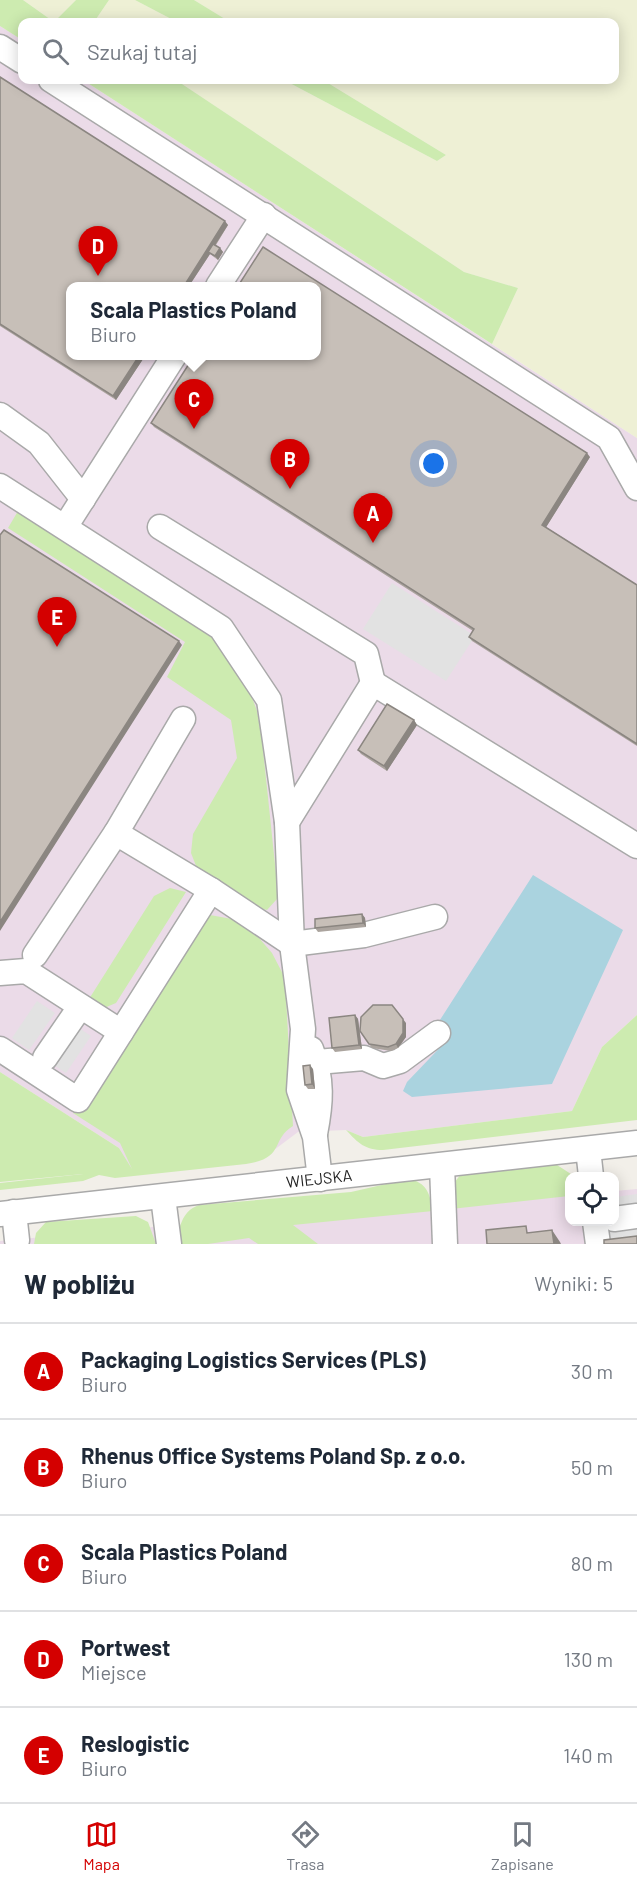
<!DOCTYPE html>
<html lang="pl">
<meta charset="utf-8">
<style>
body{margin:0;font-family:Barlow,sans-serif;background:#f6f6f7;color:#1f2937}
.controls{position:absolute;right:18px;bottom:18px;display:grid;overflow:hidden;border-radius:12px;box-shadow:0 3px 15px #0003}
.controls button{width:54px;height:54px;display:grid;place-items:center;padding:0;border:0;border-bottom:2px solid #e0e1e3;background:#fff;color:#1f2937;font:30px sans-serif}
.you{position:absolute;left:434px;top:464px;width:21px;height:21px;margin:-15px;border:4px solid #fff;border-radius:50%;background:#1a73e8;box-shadow:0 0 0 9px #1a73e833}
.badge{display:grid;place-items:center;width:39px;height:39px;border-radius:50%;background:#d40000;color:#fff;font-size:20px;font-weight:700}
.pin{position:absolute;translate:-50% -50px;filter:drop-shadow(0 2px 3px #0008)}
.pin::after{content:'';position:absolute;top:32px;width:21px;height:18px;background:inherit;clip-path:polygon(0 0,100% 0,50% 100%)}
.popup{position:absolute;left:66px;top:282px;width:255px;height:78px;box-sizing:border-box;display:grid;place-content:center;border-radius:12px;background:#fff;filter:drop-shadow(0 2px 4px #0005);font-size:20px;white-space:nowrap;color:#747a83}
.popup b{font-size:22px;color:#1f2937}
.popup::after{content:'';position:absolute;left:50%;top:100%;margin-left:-12px;border:12px solid transparent;border-top-color:#fff}
.list{margin:0;padding:0;list-style:none}
h2{display:flex;justify-content:space-between;align-items:center;height:78px;margin:0;padding:0 24px;font-size:26px}
h2 small{font-size:20px;font-weight:400;color:#747a83}
.list li{display:grid;grid-template-columns:39px 1fr auto;gap:18px;align-items:center;box-sizing:border-box;height:96px;padding:0 24px;border-top:2px solid #e0e1e3}
.list b{display:block;font-size:22px;white-space:nowrap}
.list p{margin:0;font-size:20px;white-space:nowrap;color:#747a83}
.list em{font-size:20px;font-style:normal;color:#747a83}
.icon{flex:none;width:33px;height:33px;fill:none;stroke:currentColor;stroke-width:2;stroke-linecap:round;stroke-linejoin:round}
.map{position:relative;flex:none;width:637px;height:1244px;overflow:hidden}
.search{position:absolute;background:#fff;box-shadow:0 3px 15px #0003;left:18px;right:18px;top:18px;height:66px;display:flex;align-items:center;gap:15px;box-sizing:border-box;padding:0 21px;border-radius:12px;color:#747a83;font-size:22px}
.sheet{height:558px;background:#fff}
nav{display:flex;justify-content:space-around;align-items:center;box-sizing:border-box;height:84px;border-top:2px solid #e0e1e3;background:#fff;font-size:16px;color:#747a83}
nav a{display:grid;justify-items:center;gap:3px}
nav .on{color:#d40000}
.map>svg:first-child{display:block}
</style>
<div class="map">
<svg width="637" height="1244" viewBox="0 0 637 1244">
<rect width="100%" height="100%" fill="#f2efe9"/>
<path fill="#ebdbe8" fill-rule="evenodd" d="M0,26L22,40V80H83L637,438V1015L602,1047L572,1111L363,1137L346,1130L298,1132L270,1153L131,1168L119,1148L0,1072ZM71,286H317V356H71Z
M637,1189V1244H0V1241L140,1228L569,1194L570,1222H614L615,1191Z"/>
<path fill="#eef0d5" d="M23,0H76L54,22Z
M109,0H135L177,22H94Z
M194,0H637V438L492,344L518,288L464,272L176,80H284L437,161L446,155L323,80H614V22H230Z"/>
<path fill="#cdebb0" d="M0,0H23L54,22L76,0H109L94,22H22V40L0,26Z
M135,0H194L230,22H177Z
M83,80H176L464,272L518,288L492,344Z
M284,80H323L446,155L437,161Z
M21,506L199,619L243,673L257,711L262,740L278,893L277,899L267,910L259,908L198,871L191,853L193,834L237,758L231,720L167,677L185,642L8,528Z
M170,888L186,892L116,1003L104,1008L89,999L154,896Z
M210,915L232,919L259,938L272,953L285,978L293,1126C270,1140 286,1158 246,1164L115,1178L99,1175L83,1181L0,1190V1183L83,1174L0,1182V1072L119,1148L132,1169L120,1143L73,1113L194,924Z
M637,1015V1120L383,1150C365,1150 358,1143 346,1130L363,1137L572,1111L602,1047Z
M554,1163L574,1176H570L569,1196L451,1209V1187L461,1174Z
M408,1179C427,1182 430,1194 433,1211L293,1225L318,1244H258L249,1238L208,1244H174C181,1228 180,1212 199,1205L351,1192Z
M136,1216L148,1222L156,1244H34L36,1233L46,1222Z"/>
<path fill="#e2e2e2" d="M392,583L475,636L446,681L363,629Z
M37,1001L55,1013L29,1050L12,1038Z
M73,1024L91,1036L66,1073L48,1061Z
M637,1194V1243L606,1244L603,1222H614L615,1197Z"/>
<path fill="#aad3df" d="M533,875L623,930L552,1084L412,1097L403,1091L407,1082L451,1036L438,1023Z"/>
<g fill="none" stroke-linecap="round" stroke-linejoin="round">
<defs>
<g id="minor">
<path d="M0,47L22,61"/>
<path d="M51,80L609,438L637,488"/>
<path d="M218,286L264,215"/>
<path d="M0,415L39,443L83,499"/>
<path d="M0,486L221,628L269,700L287,822L292,944L303,1029L299,1090L315,1137L320,1179"/>
<path d="M65,527L174,356"/>
<path d="M160,527L366,654L373,683"/>
<path d="M183,719L116,833L211,890"/>
<path d="M287,822L373,683L637,846"/>
<path d="M35,955L116,833"/>
<path d="M0,973L26,971L121,1032"/>
<path d="M0,1049L78,1100L211,890L292,944L364,935L435,917"/>
<path d="M311,1049C323,1079 321,1103 315,1134"/>
<path d="M45,1058L80,1007"/>
<path d="M317,1062L364,1058L383,1066L400,1061L438,1033"/>
<path d="M588,1149L591,1176"/>
<path d="M442,1166L445,1244"/>
<path d="M163,1197L169,1244"/>
<path d="M14,1212L17,1240"/>
<path id="s1" d="M0,1214L637,1143"/>
<path d="M614,1219L637,1216"/>
<path d="M595,1222L598,1244"/>
</g>
</defs>
<use href="#minor" stroke="#a9a9a9" stroke-width="27"/>
<use href="#minor" stroke="#fff" stroke-width="24"/>
</g>
<path fill="#aba49e" d="M0,77L228,225L216,245L220,248L223,252L218,260L210,254L189,286H71V356H145L116,400L0,326Z
M151,423L590,457L546,527L637,585V746L472,641L469,637L473,631L154,427Z
M414,720L417,725L387,771L361,754L358,750Z
M362,914L365,918L366,927L318,932L315,928Z
M355,1015L358,1019L362,1049L335,1052L332,1048Z
M406,1023V1037L398,1048L391,1051L372,1048L360,1031Z
M313,1069L315,1089H308L305,1085Z"/>
<path fill="#8b8681" d="M225,221L228,225L210,253L208,252L210,254L189,286H184Z
M220,248L223,252L218,260L215,256Z
M139,356H145L116,400L113,396Z
M587,453L590,457L545,529L542,525Z
M179,641L182,645L0,931V922Z
M414,720L417,725L387,771L384,766Z
M362,914L365,918L366,927L363,923Z
M355,1015L358,1019L362,1049L359,1045Z
M403,1019L406,1023V1037L398,1048L396,1044Z
M310,1065L313,1069L315,1089L312,1084Z
M552,1230L560,1242L561,1244H554Z"/>
<path fill="#c7bfb8" stroke="#8b8681" stroke-width="1.5" d="M0,77L225,221L184,286H71V356H139L113,396L0,324Z
M213,244L220,248L215,256L208,252Z
M263,247L587,453L542,525L637,585V744L469,637L474,629L151,423L194,356H317V286H238Z
M4,530L179,641L0,922V535Z
M387,704L414,720L384,766L358,750Z
M362,914L363,923L315,928V919Z
M373,1005H392L403,1019V1033L396,1044L388,1047L369,1044L360,1031L361,1017Z
M355,1015L359,1045L332,1048L329,1018Z
M310,1065L312,1084L305,1085L303,1066Z
M526,1226L527,1233L552,1230L554,1244H487L486,1230Z
M637,1236V1244H604V1240Z"/>
<g text-anchor="middle" stroke-width="5" stroke-linejoin="round" paint-order="stroke">
<g font-size="16" fill="#222" stroke="#fff">
<text dy="6" stroke="none"><textPath href="#s1" startOffset="321">WIEJSKA</textPath></text>
</g>
</g>
</svg>
<div class="controls">
<button><svg class="icon" aria-label="locate" viewBox="0 0 24 24"><circle cx="12" cy="12" r="6"/><path d="M12 2v4M12 18v4M2 12h4M18 12h4"/></svg></button>
</div>
<div class="you"></div>
<div class="pin badge" style="left:373px;top:543px">A</div>
<div class="pin badge" style="left:290px;top:489px">B</div>
<div class="pin badge" style="left:194px;top:429px">C</div>
<div class="popup"><b>Scala Plastics Poland</b>Biuro</div>
<div class="pin badge" style="left:98px;top:276px">D</div>
<div class="pin badge" style="left:57px;top:647px">E</div>
<div class="search"><svg class="icon" aria-label="search" viewBox="0 0 24 24"><circle cx="10" cy="10" r="6"/><path d="M15 15l6 6"/></svg>Szukaj tutaj</div>
</div>
<section class="sheet">
<h2>W pobliżu<small>Wyniki: 5</small></h2>
<ul class="list">
<li><span class="badge">A</span><div><b>Packaging Logistics Services (PLS)</b><p>Biuro</p></div><em>30 m</em></li>
<li><span class="badge">B</span><div><b>Rhenus Office Systems Poland Sp. z o.o.</b><p>Biuro</p></div><em>50 m</em></li>
<li><span class="badge">C</span><div><b>Scala Plastics Poland</b><p>Biuro</p></div><em>80 m</em></li>
<li><span class="badge">D</span><div><b>Portwest</b><p>Miejsce</p></div><em>130 m</em></li>
<li><span class="badge">E</span><div><b>Reslogistic</b><p>Biuro</p></div><em>140 m</em></li>
</ul>
</section>
<nav>
<a class="on"><svg class="icon" aria-label="map" viewBox="0 0 24 24"><path d="M3 6l6-2 6 2 6-2v14l-6 2-6-2-6 2zM9 4v14M15 6v14"/></svg>Mapa</a>
<a><svg class="icon" aria-label="directions" viewBox="0 0 24 24"><path d="M12 3l9 9-9 9-9-9zM9 14v-3h6M13 9l2 2-2 2"/></svg>Trasa</a>
<a><svg class="icon" aria-label="saved" viewBox="0 0 24 24"><path d="M7 4h10v16l-5-4-5 4z"/></svg>Zapisane</a>
</nav>
